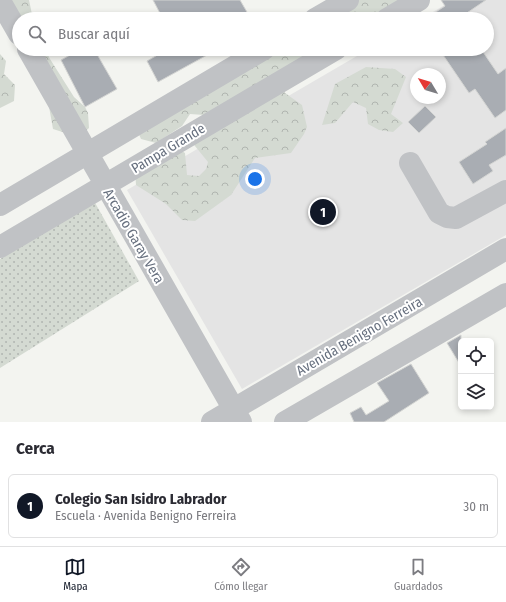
<!DOCTYPE html>
<html lang="es">
<meta charset="utf-8">
<style>
body{margin:0;font-family:"Fira Sans Condensed",sans-serif;background:#f7f7f7;color:#2b2b33}
.controls{position:absolute;right:12px;bottom:12px;display:grid;overflow:hidden;border-radius:6px;box-shadow:0 2px 6px #0003}
.controls button{width:36px;height:36px;display:grid;place-items:center;padding:0;border:0;border-bottom:1px solid #e1e1e2;background:#fff;color:#2b2b33;font:20px sans-serif}
.compass{position:absolute;left:410px;top:68px;width:36px;height:36px;border-radius:50%;background:#fff;box-shadow:0 2px 6px #0003;rotate:308deg}
.you{position:absolute;left:255px;top:179px;width:14px;height:14px;margin:-10px;border:3px solid #fff;border-radius:50%;background:#1a73e8;box-shadow:0 0 0 6px #1a73e833}
.badge{display:grid;place-items:center;width:26px;height:26px;border-radius:50%;background:#111827;color:#fff;font-size:13px;font-weight:700}
.pin{position:absolute;translate:-50% -50%;border:2px solid #fff;box-shadow:0 1px 4px #0006}
.list{margin:0;padding:0;list-style:none}
h2{display:flex;justify-content:space-between;align-items:center;height:52px;margin:0;padding:0 16px;font-size:17px}
h2 small{font-size:13px;font-weight:400;color:#7c7c81}
.list li{display:grid;grid-template-columns:26px 1fr auto;gap:12px;align-items:center;box-sizing:border-box;height:64px;margin:0 8px 8px;padding:0 8px;border:1px solid #e1e1e2;border-radius:6px}
.list b{display:block;font-size:15px;white-space:nowrap}
.list p{margin:0;font-size:13px;white-space:nowrap;color:#7c7c81}
.list em{font-size:13px;font-style:normal;color:#7c7c81}
.icon{flex:none;width:22px;height:22px;fill:none;stroke:currentColor;stroke-width:2;stroke-linecap:round;stroke-linejoin:round}
.map{position:relative;flex:none;width:506px;height:422px;overflow:hidden}
.search{position:absolute;background:#fff;box-shadow:0 2px 6px #0003;left:12px;right:12px;top:12px;height:44px;display:flex;align-items:center;gap:10px;box-sizing:border-box;padding:0 14px;border-radius:22px;color:#7c7c81;font-size:15px}
.sheet{height:124px;background:#fff}
nav{display:flex;justify-content:space-around;align-items:center;box-sizing:border-box;height:56px;border-top:1px solid #e1e1e2;background:#fff;font-size:11px;color:#7c7c81}
nav a{display:grid;justify-items:center;gap:2px}
nav .on{color:#111827}
.map>svg:first-child{display:block}
</style>
<div class="map">
<svg width="506" height="422" viewBox="0 0 506 422">
<defs>
<pattern id="forest-crowns" width="20" height="18" patternUnits="userSpaceOnUse"><rect width="20" height="18" fill="#d4dad2"/><path d="M2 6a3 3 0 1 1 6 0M12 15a3 3 0 1 1 6 0" fill="none" stroke="#b0b5b0"/></pattern>
<pattern id="park-dots" width="8" height="8" patternUnits="userSpaceOnUse"><rect width="8" height="8" fill="#d4dad2"/><path d="M2 2h.1M6 6h.1" fill="none" stroke="#b0b5b0" stroke-width="1.8" stroke-linecap="round"/></pattern>
</defs>
<rect width="100%" height="100%" fill="#f3f4f0"/>
<path fill="#e4e4e4" fill-rule="evenodd" d="M453,0H506V235L242,389L127,190L369,49H487V19H421ZM416,74H440V98H416Z"/>
<path fill="url(#forest-crowns)" d="M0,0H29L33,19H19V47L3,24Z
M341,0H405L396,5L415,19H311Z
M20,49H45L50,59L74,97L85,107L88,113L89,128L78,137L53,129L48,101Z
M263,49H325L280,80L285,93L302,105L307,127L304,134L291,153L255,158L231,195L195,221L182,220L166,204L136,185L135,170L174,146L185,153L187,175L199,176L206,169L208,162L186,135L204,115L190,114L182,126L156,143L141,139L138,132Z
M383,49H406L392,55Z
M0,54L6,61L4,74L15,85L14,101L0,108Z
M366,67L395,69L406,77L391,114L403,123L393,132L379,130L368,124L366,108L353,102L335,123L322,125L335,84Z"/>
<path fill="url(#park-dots)" d="M94,201L139,281L0,368V259Z"/>
<path fill="#a9adb3" stroke="#d4d5d3" d="M153,0H240L251,19H163Z
M441,0H486L458,19H425L445,6Z
M81,49H94L117,89L85,107L61,60Z
M168,49H218L158,82L147,61Z
M439,49H481L498,74L506,68V110L495,118L475,89L469,93Z
M425,106L436,117L419,133L408,122Z
M506,128V155L489,165L493,171L473,184L459,162L487,144L485,142Z
M461,335V366L447,343Z
M411,364L429,393L384,422H354L350,413L361,407L366,415L389,401L377,383Z"/>
<g fill="none" stroke-linecap="round" stroke-linejoin="round">
<path stroke="#c0c2c5" stroke-width="22" d="M0,1L19,34
M315,19L348,0
M387,19L419,0
M28,49L241,422
M410,163L439,213L447,217L456,218L506,191
M0,205L264,49
M0,247L336,49
M212,422L506,249
M285,422L506,294"/>
</g>
<g text-anchor="middle" stroke-width="4" stroke-linejoin="round" paint-order="stroke">
<g font-size="14" fill="#666f7e" stroke="#fff">
<text transform="translate(168 148) rotate(-31)" y="5">Pampa Grande</text>
<text transform="translate(134 236) rotate(60)" y="5">Arcadio Garay Vera</text>
<text transform="translate(359 336) rotate(-30)" y="5">Avenida Benigno Ferreira</text>
</g>
</g>
</svg>
<div class="controls">
<button><svg class="icon" aria-label="locate" viewBox="0 0 24 24"><circle cx="12" cy="12" r="6"/><path d="M12 2v4M12 18v4M2 12h4M18 12h4"/></svg></button>
<button><svg class="icon" aria-label="layers" viewBox="0 0 24 24"><path d="M12 4l9 5-9 5-9-5zM3 14l9 5 9-5"/></svg></button>
</div>
<svg class="compass" viewBox="-18 -18 36 36"><path d="M0-13l5 13h-10z" fill="#e53935"/><path d="M0 13l5-13h-10z" fill="#7c7c81"/></svg>
<div class="you"></div>
<div class="pin badge" style="left:323px;top:212px">1</div>
<div class="search"><svg class="icon" aria-label="search" viewBox="0 0 24 24"><circle cx="10" cy="10" r="6"/><path d="M15 15l6 6"/></svg>Buscar aquí</div>
</div>
<section class="sheet">
<h2>Cerca<small></small></h2>
<ul class="list">
<li><span class="badge">1</span><div><b>Colegio San Isidro Labrador</b><p>Escuela · Avenida Benigno Ferreira</p></div><em>30 m</em></li>
</ul>
</section>
<nav>
<a class="on"><svg class="icon" aria-label="map" viewBox="0 0 24 24"><path d="M3 6l6-2 6 2 6-2v14l-6 2-6-2-6 2zM9 4v14M15 6v14"/></svg>Mapa</a>
<a><svg class="icon" aria-label="directions" viewBox="0 0 24 24"><path d="M12 3l9 9-9 9-9-9zM9 14v-3h6M13 9l2 2-2 2"/></svg>Cómo llegar</a>
<a><svg class="icon" aria-label="saved" viewBox="0 0 24 24"><path d="M7 4h10v16l-5-4-5 4z"/></svg>Guardados</a>
</nav>
